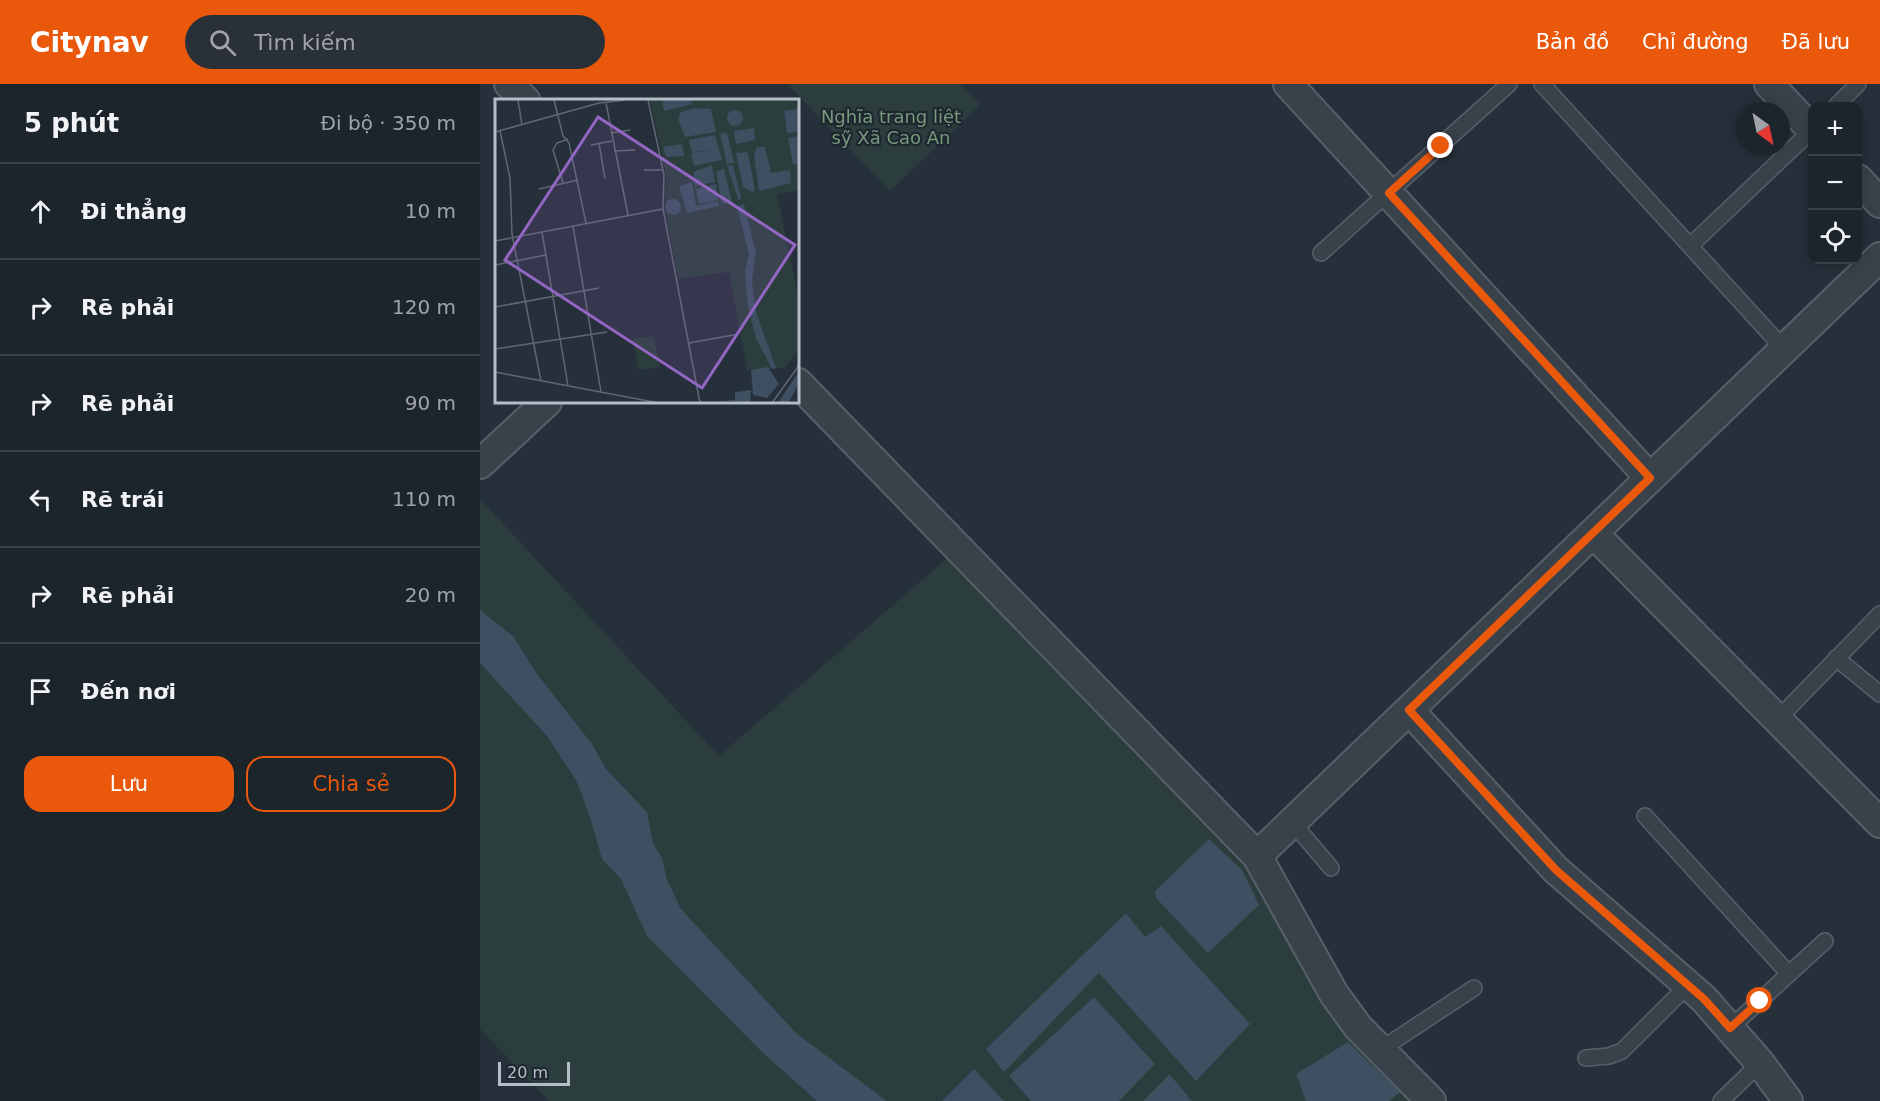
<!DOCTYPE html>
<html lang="vi">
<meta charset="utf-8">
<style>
body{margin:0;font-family:"DejaVu Sans",sans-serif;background:#293038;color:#f1f3f6}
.controls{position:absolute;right:18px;top:18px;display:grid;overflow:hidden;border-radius:12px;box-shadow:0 3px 15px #0003}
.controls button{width:54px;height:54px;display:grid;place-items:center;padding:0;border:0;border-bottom:2px solid #3a4148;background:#1c242c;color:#f1f3f6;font:30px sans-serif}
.compass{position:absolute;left:1256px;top:18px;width:54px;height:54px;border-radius:50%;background:#1c242c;box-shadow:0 3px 15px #0003;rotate:147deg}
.scale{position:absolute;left:18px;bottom:15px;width:72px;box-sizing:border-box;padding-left:6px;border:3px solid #b5bdc6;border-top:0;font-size:16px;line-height:21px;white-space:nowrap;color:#b5bdc6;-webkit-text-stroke:4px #1e2730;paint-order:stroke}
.stop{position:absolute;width:18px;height:18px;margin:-14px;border:4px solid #ea580c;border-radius:50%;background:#fff}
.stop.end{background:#ea580c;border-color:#fff;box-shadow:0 2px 6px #0008}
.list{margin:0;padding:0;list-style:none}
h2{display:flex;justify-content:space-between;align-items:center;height:78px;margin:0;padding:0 24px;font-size:26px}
h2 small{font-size:20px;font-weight:400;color:#a0a4a9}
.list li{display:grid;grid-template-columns:39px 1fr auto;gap:18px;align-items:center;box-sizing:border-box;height:96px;padding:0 24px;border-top:2px solid #3a4148}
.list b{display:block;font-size:22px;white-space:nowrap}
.list em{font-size:20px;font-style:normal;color:#a0a4a9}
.actions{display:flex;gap:12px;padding:18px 24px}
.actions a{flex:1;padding:14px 0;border:2px solid #ea580c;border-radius:18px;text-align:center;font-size:21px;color:#ea580c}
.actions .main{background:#ea580c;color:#fff}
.icon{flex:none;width:33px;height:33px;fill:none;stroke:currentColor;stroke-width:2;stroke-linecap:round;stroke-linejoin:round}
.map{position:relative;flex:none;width:1400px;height:1017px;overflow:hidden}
header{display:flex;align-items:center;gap:36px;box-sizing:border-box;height:84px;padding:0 30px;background:#ea580c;color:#fff}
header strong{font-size:28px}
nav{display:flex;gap:33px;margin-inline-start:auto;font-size:21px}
.search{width:420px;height:54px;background:#293038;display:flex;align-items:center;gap:15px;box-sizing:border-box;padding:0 21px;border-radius:33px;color:#a0a4a9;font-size:22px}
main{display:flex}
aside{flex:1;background:#1c242c}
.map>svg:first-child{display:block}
</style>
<header>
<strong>Citynav</strong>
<div class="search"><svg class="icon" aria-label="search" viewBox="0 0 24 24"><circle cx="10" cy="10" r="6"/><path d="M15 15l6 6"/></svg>Tìm kiếm</div>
<nav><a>Bản đồ</a><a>Chỉ đường</a><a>Đã lưu</a></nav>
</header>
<main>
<aside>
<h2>5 phút<small>Đi bộ · 350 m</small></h2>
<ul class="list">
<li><svg class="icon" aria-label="ahead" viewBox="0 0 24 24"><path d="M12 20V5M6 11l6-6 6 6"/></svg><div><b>Đi thẳng</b></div><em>10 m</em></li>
<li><svg class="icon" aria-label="right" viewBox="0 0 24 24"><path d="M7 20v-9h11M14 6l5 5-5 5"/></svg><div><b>Rẽ phải</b></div><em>120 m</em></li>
<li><svg class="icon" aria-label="right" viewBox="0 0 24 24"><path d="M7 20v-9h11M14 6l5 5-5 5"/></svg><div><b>Rẽ phải</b></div><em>90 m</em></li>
<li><svg class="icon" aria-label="left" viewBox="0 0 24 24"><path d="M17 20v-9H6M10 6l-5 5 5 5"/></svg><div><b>Rẽ trái</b></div><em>110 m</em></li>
<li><svg class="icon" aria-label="right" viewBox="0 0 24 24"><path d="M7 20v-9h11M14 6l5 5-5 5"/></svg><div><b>Rẽ phải</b></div><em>20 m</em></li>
<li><svg class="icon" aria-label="arrive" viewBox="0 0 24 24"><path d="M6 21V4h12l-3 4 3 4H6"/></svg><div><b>Đến nơi</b></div></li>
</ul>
<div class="actions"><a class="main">Lưu</a><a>Chia sẻ</a></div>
</aside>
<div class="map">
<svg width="1400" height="1017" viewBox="0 0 1400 1017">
<rect width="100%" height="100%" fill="#26303a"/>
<path fill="#2b3e3d" d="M307,0H480L500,21L410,107Z
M0,415L239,672L472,470L767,778L938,1017H69L0,945Z"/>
<path fill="#3d4f61" d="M0,526L33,552L57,590L112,660L126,685L167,728L173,759L182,774L187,796L201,825L317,950L407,1017H337L282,968L167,852L141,795L122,775L110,733L97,698L67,652L0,579Z
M729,755L762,786L779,821L728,869L676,814L675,807Z
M646,829L665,853L681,842L770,940L716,997L619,889L524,988L506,965Z
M614,913L675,980L639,1017H551L529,992Z
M868,958L920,1008L909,1017H826L816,990Z
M494,985L524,1017H462Z
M690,991L712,1017H663L689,991Z"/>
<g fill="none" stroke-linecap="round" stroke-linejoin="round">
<defs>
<path id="lane" d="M1062,0L1304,265
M1356,22L1378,0
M1210,162L1332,46
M841,169L1029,0
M1356,574L1400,610
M1296,637L1400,530
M1165,732L1309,890
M812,738L851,784
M1250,944L1345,857
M900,966L994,904
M1106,974L1129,972L1142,967L1208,901
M1241,1017L1280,979"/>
<path id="street" d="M29,0L45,16
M808,0L1170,394
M1289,0L1332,46
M1378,95L1400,119
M318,299L777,772L854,910L878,943L951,1017
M0,380L67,318
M1113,449L1400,739
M929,626L1076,786L1224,915L1280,979L1308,1017
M777,772L1400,173"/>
</defs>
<use href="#lane" stroke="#576069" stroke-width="18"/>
<use href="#street" stroke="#576069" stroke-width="32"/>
<use href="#lane" stroke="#39424b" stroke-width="15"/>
<use href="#street" stroke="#39424b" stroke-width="28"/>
</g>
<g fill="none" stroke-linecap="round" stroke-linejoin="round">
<path stroke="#ea580c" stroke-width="8" d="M961,62L909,109L1170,394L929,626L1076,786L1224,915L1250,944L1280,917"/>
</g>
<g text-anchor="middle" stroke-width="4.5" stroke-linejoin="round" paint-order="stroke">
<g font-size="18" fill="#76997c" stroke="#1e2730">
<text x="411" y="39">Nghĩa trang liệt<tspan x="411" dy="21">sỹ Xã Cao An</tspan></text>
</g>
</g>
<g transform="translate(15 15)">
<rect width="304" height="304" fill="#26303a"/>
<path d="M155,1H304V91L282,96L305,206L304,251L289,269L252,271L234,173L183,180L170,110L171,76ZM159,237L165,268L144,271L138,240Z" fill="#2b3e3d"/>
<path d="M167,1H196L197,5L169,12ZM200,9L216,10L221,33L190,38L183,20L186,13ZM304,10V33L292,34L289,12ZM232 19a8 8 0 1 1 16 0a8 8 0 1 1-16 0ZM259,29L260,41L241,45L239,32ZM232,33L239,64L232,65L225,35ZM220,36L227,61L199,67L196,54L219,50L197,53L194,41ZM304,37V65L298,66L293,39ZM187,45L189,57L171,58L168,48ZM262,48H270L276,74L295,71L296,84L264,92L259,56ZM253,53L260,92L257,93L248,88L241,54ZM217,66L220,83L200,87L198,73ZM238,66L246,99L244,102L232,67ZM229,70L237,103L227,105L221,73ZM197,83L201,107L223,102L224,107L192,114L184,87ZM221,85L223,101L204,105L201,90ZM170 108a8 8 0 1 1 16 0a8 8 0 1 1-16 0ZM249,105L261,154L257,182L261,213L281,269L277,270L261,239L253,208L250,172L254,155L242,107ZM273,268L284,285L272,299L258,296L256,271ZM304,272V285L293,304H283ZM256,291L255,304L228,301H240V293Z" fill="#3d4f61"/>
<path fill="none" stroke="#5f6872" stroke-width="1.5" d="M23,1L27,26M59,1L68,37L74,44L91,124M153,1L169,76L168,110L205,304M111,4L133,116M5,32L15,79L17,135L46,282M0,33L104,4L130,1M116,34L135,31M104,44L110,80M96,46L117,42M119,52L140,51M149,71H168M68,84L58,51L62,44L73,40M44,90L83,81M78,127L106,293M47,133L73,287M0,142L168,110M0,166L51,156M0,208L104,189M194,244L244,235M0,250L112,233M0,273L164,304M277,304L305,265"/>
<path fill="#9266c2" fill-opacity="0.15" stroke="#9266c2" stroke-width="3" d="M103,18L300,146L207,289L10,161Z"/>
<rect width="304" height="304" fill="none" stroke="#b5bdc6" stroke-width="3"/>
</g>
</svg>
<div class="controls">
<button>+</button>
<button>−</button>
<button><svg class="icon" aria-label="locate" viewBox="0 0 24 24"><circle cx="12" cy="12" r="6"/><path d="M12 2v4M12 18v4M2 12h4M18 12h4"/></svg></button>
</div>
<svg class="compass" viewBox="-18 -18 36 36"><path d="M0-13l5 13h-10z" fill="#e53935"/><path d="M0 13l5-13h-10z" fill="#a0a4a9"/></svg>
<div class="scale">20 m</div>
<div class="stop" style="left:1280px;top:917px"></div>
<div class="stop end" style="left:961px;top:62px"></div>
</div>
</main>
